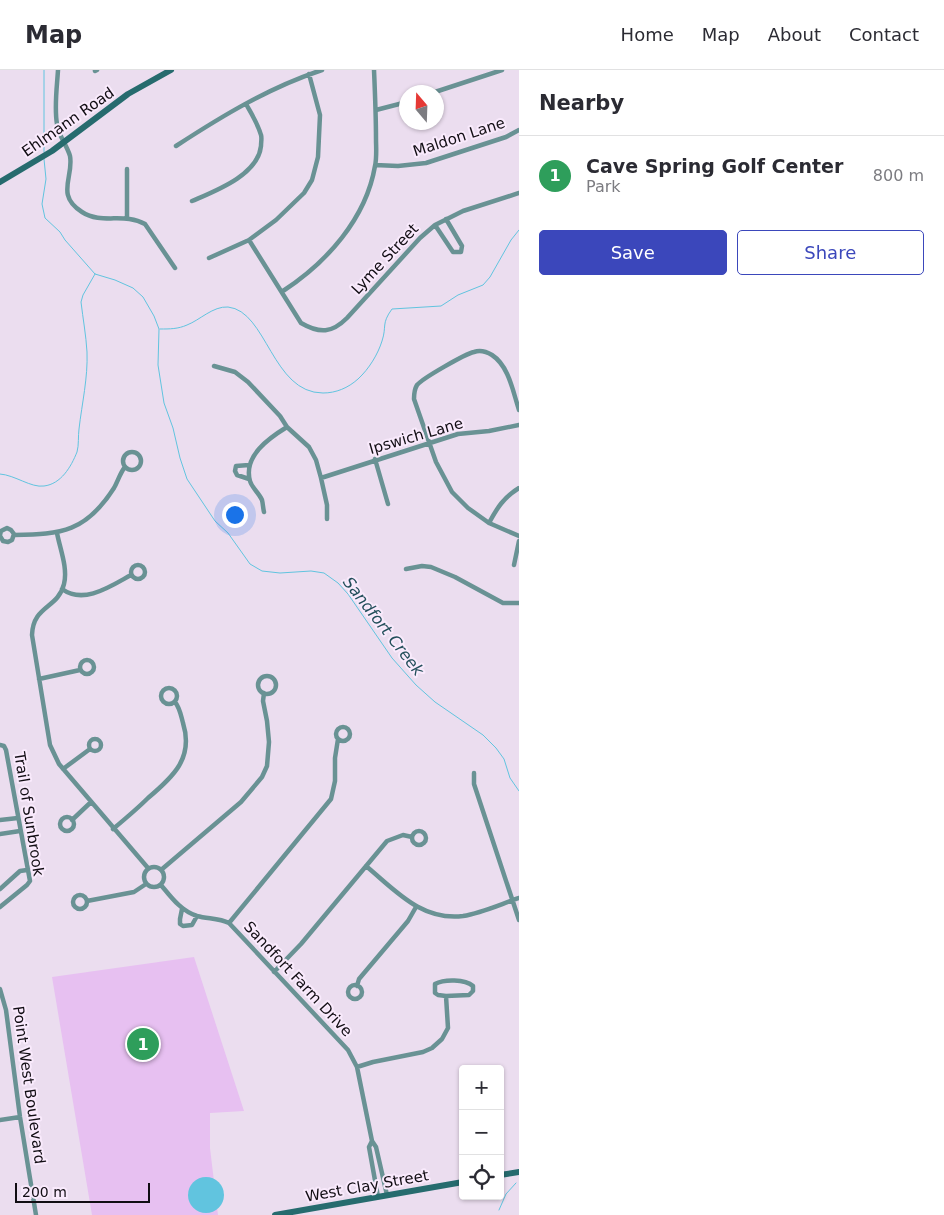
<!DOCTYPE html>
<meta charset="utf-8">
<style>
body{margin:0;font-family:"DejaVu Sans",sans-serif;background:#f7f7f7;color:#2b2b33}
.controls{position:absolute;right:15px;bottom:15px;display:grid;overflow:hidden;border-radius:5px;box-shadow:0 1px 4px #0004}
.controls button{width:45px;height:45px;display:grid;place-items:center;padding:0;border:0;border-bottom:1px solid #e1e1e2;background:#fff;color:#2b2b33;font:25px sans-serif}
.compass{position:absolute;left:399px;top:15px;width:45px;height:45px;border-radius:50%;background:#fff;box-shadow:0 1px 4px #0004;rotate:341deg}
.scale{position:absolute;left:15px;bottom:12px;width:135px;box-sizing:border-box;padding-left:5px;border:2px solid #110d13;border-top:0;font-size:14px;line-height:18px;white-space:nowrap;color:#110d13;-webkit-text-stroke:4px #f9eafc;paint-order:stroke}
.you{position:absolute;left:234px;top:444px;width:18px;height:18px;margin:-12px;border:4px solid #fff;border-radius:50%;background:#1a73e8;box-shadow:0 0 0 8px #1a73e833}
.badge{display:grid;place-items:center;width:32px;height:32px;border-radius:50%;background:#3b47bb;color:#fff;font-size:16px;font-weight:700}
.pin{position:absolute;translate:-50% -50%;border:2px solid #fff;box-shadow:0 1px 5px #0006}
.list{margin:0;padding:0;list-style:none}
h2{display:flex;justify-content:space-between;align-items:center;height:65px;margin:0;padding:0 20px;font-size:21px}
h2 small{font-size:16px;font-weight:400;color:#7c7c81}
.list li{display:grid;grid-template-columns:32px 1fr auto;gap:15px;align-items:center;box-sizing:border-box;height:80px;padding:0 20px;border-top:1px solid #e1e1e2}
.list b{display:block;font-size:19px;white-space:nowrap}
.list p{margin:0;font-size:16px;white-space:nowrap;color:#7c7c81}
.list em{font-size:16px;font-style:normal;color:#7c7c81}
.actions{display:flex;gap:10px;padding:15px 20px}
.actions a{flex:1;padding:11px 0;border:1px solid #3b47bb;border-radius:5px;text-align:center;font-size:18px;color:#3b47bb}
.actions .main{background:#3b47bb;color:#fff}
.icon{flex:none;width:28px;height:28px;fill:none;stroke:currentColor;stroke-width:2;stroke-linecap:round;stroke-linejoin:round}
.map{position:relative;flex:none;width:519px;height:1145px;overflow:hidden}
header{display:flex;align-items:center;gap:30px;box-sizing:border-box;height:70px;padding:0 25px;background:#fff;border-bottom:1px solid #e1e1e2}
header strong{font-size:24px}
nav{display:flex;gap:28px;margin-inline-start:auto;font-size:18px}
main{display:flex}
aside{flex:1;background:#fff}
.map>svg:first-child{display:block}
</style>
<header>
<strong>Map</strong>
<nav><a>Home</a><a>Map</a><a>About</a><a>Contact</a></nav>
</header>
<main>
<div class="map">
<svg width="519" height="1145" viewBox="0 0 519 1145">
<rect width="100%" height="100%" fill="#ebddef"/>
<path fill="#e7c0f1" d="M194,887L244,1041L210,1043V1078L218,1145H92L52,907Z"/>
<path fill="#61c4df" d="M188 1125a18 18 0 1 1 36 0a18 18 0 1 1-36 0Z"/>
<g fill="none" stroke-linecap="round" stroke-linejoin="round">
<path stroke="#61c4df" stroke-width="1" d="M44,82V0
M44,89L46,109L42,134L45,148L60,162L65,170L95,204L115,210L133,218L143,227L154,246L159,259L158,295L164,333L173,358L180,388L187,409L215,451L228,463L250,494L262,501L280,503L311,501L324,503L338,513L348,524L392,588L416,615L435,632L483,665L496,678L504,689L510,708L519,721
M160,259C170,259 178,259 187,255C200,250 213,236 228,237C267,241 272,323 323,323C336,323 348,318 358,309C369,299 378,284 382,271C387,256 381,254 392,239L441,236L458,225L483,215L490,207L511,170L519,160
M0,404C15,405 31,418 44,416C61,414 71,397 77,382C79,375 78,366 79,359C82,333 88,308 87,282C86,265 83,249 81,232L83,225L95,204
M499,1140L506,1124L516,1113"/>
<path stroke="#699294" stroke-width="4.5" d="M58,0C57,17 54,37 57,54C58,65 67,75 70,86C74,107 55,125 82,142C102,155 124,142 145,154L175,198
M95,1L97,0
M435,22L502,0
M376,40L407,32
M176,76C222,46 270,17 322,0
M375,95L398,96L426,93L506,67L519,60
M192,131C215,121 258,105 261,76C261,72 262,68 261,65C258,54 251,43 246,34
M127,147V99
M435,155L453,182H461L462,176L446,149
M249,170L301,253C320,264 332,263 347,248L420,168L435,155L463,141L519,123
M209,188L249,170L276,150L304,123L312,110L318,87L320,45L309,4
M283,221C326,193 366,149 375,96C377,87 376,77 376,69C376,46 375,23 374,0
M214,296L235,302L248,312L280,346L287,357L309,377L316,390L321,408L327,435V449
M519,340C513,322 509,296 492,285C487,282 480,280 474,282C465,284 423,308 417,315C414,320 414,324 414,329L436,392L452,422L468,438L489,453L519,466
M123 391a9 9 0 1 1 18 0a9 9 0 1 1-18 0Z
M375,389L388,434
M321,408L458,364L489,361L519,355
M249,409L237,405L235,401L236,396L249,395
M264,442C263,438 263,434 262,430C259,423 252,418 250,411C243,386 269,368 287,357
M489,453C497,438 504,427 519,418
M57,463C60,479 68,498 64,514C58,539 33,535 32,565L50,675L59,694L148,798
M0,465L1,461L7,458L11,460L14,464L12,470L8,472L3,471L0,466
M14,465C62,464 86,462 114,418C118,411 120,403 125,397
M514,495L519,471
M131 502a7 7 0 1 1 14 0a7 7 0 1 1-14 0Z
M406,499L422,496L431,497L455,507L503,533H519
M62,519C84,535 111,516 131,505
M80 597a7 7 0 1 1 14 0a7 7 0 1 1-14 0Z
M258 615a9 9 0 1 1 18 0a9 9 0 1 1-18 0Z
M39,609L80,600
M161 626a8 8 0 1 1 16 0a8 8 0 1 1-16 0Z
M336 664a7 7 0 1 1 14 0a7 7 0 1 1-14 0Z
M89 675a6 6 0 1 1 12 0a6 6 0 1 1-12 0Z
M0,675L4,676L6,680L30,811L27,815L0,837
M63,699L90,679
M474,703V714L519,850
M60 754a7 7 0 1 1 14 0a7 7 0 1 1-14 0Z
M0,750L18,748
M72,750L90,733
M113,759C125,749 137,739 148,728C173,707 194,688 183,653C181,646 180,638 175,632
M412 768a7 7 0 1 1 14 0a7 7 0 1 1-14 0Z
M0,764L20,761
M366,796C395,820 421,851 463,846C482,843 501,834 519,828
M144 807a10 10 0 1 1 20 0a10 10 0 1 1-20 0Z
M161,800L241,732L262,707L267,696L269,672L267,651L263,631L264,623
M161,815C171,827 181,841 197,846C208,849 219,848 229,853L348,980L357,997L372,1071L369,1077L378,1127
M0,819L20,801L27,800
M73 832a7 7 0 1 1 14 0a7 7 0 1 1-14 0Z
M87,831L134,822L146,814
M182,839L180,849V854L183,856L192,855L197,846
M229,853L331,729L335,711V688L338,669
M274,902L301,874L387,771L403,765L412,767
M348 922a7 7 0 1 1 14 0a7 7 0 1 1-14 0Z
M357,916L359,909L408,851L416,837
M0,919L6,940L20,1047L36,1145
M357,997L373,992L423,982L432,978L442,969L448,958L446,926L438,925L435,923V914C444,909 465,909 473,916V921L469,925L446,926
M0,1050L20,1047
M372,1071L376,1077L387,1125"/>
<path stroke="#266b6e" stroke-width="6" d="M0,112L52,81L128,24L171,0
M500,1105L519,1102
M275,1145L463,1112"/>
</g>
<g text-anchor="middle" stroke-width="4" stroke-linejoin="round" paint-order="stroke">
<g font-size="15" fill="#110d13" stroke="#f9eafc">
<text transform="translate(68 52) rotate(-35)" y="5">Ehlmann Road</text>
<text transform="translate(459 67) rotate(-18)" y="5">Maldon Lane</text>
<text transform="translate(385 189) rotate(-47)" y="5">Lyme Street</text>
<text transform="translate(416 366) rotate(-16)" y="5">Ipswich Lane</text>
<text transform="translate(29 744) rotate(81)" y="5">Trail of Sunbrook</text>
<text transform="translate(298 909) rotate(47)" y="5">Sandfort Farm Drive</text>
<text transform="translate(29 1015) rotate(82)" y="5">Point West Boulevard</text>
<text transform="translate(367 1116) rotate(-10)" y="5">West Clay Street</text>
</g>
<g font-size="16" font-style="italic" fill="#224e5a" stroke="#f9eafc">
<text transform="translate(384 556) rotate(52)" y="6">Sandfort Creek</text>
</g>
</g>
</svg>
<div class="controls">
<button>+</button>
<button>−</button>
<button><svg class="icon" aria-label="locate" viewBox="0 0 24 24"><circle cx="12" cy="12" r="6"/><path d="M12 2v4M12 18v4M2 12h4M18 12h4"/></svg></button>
</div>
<svg class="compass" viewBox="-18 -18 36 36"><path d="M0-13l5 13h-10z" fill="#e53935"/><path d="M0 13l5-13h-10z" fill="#7c7c81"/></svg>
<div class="scale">200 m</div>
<div class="you"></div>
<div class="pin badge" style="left:143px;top:974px;background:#2e9e5b">1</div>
</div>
<aside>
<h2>Nearby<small></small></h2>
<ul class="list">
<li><span class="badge" style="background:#2e9e5b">1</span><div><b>Cave Spring Golf Center</b><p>Park</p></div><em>800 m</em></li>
</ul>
<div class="actions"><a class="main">Save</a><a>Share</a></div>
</aside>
</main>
